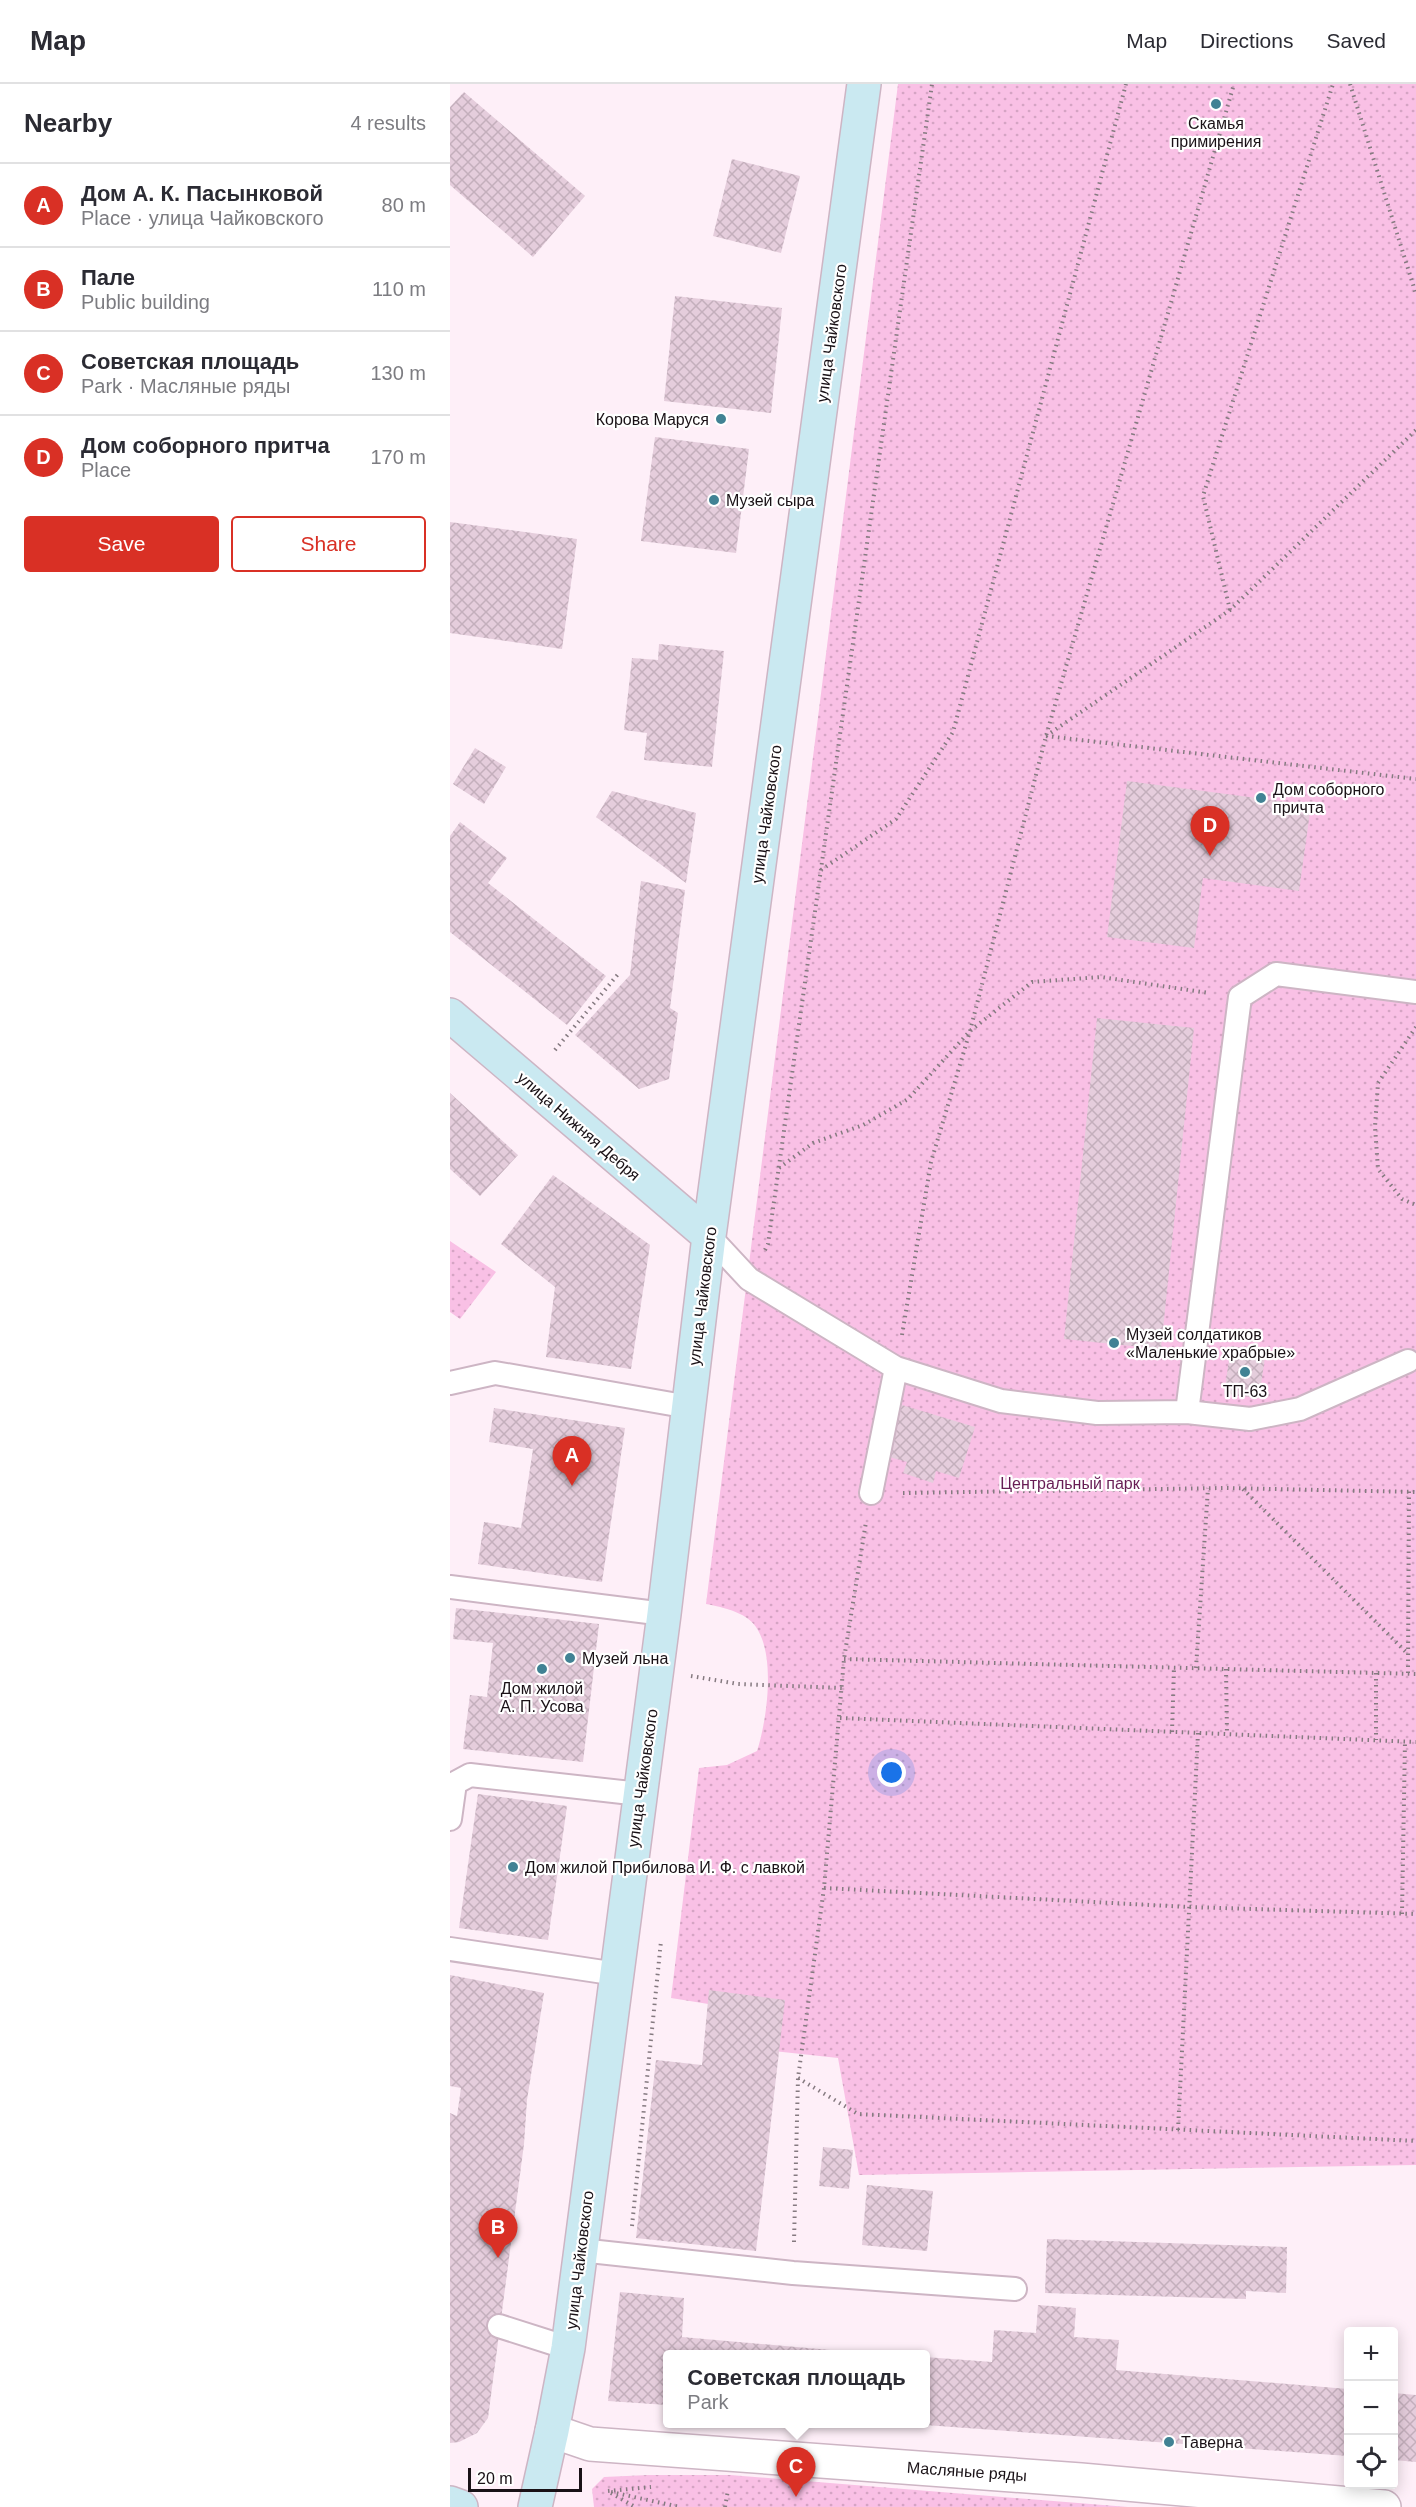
<!DOCTYPE html>
<meta charset="utf-8">
<style>
body{margin:0;font-family:Arial,sans-serif;background:#f2f2f3;color:#2b2b33}
.controls{position:absolute;right:18px;bottom:18px;display:grid;overflow:hidden;border-radius:6px;box-shadow:0 3px 15px #0003}
.controls button{width:54px;height:54px;display:grid;place-items:center;padding:0;border:0;border-bottom:2px solid #e1e1e2;background:#fff;color:#2b2b33;font:30px sans-serif}
.scale{position:absolute;left:18px;bottom:15px;width:114px;box-sizing:border-box;padding-left:6px;border:3px solid #191116;border-top:0;font-size:16px;line-height:21px;white-space:nowrap;color:#191116;-webkit-text-stroke:4px #fff;paint-order:stroke}
.you{position:absolute;left:442px;top:1689px;width:21px;height:21px;margin:-15px;border:4px solid #fff;border-radius:50%;background:#1a73e8;box-shadow:0 0 0 9px #1a73e833}
.badge{display:grid;place-items:center;width:39px;height:39px;border-radius:50%;background:#d93025;color:#fff;font-size:20px;font-weight:700}
.pin{position:absolute;translate:-50% -50px;filter:drop-shadow(0 2px 3px #0008)}
.pin::after{content:'';position:absolute;top:32px;width:21px;height:18px;background:inherit;clip-path:polygon(0 0,100% 0,50% 100%)}
.popup{position:absolute;left:213px;top:2266px;width:267px;height:78px;box-sizing:border-box;display:grid;place-content:center;border-radius:6px;background:#fff;filter:drop-shadow(0 2px 4px #0005);font-size:20px;white-space:nowrap;color:#7c7c81}
.popup b{font-size:22px;color:#2b2b33}
.popup::after{content:'';position:absolute;left:50%;top:100%;margin-left:-12px;border:12px solid transparent;border-top-color:#fff}
.list{margin:0;padding:0;list-style:none}
h2{display:flex;justify-content:space-between;align-items:center;height:78px;margin:0;padding:0 24px;font-size:26px}
h2 small{font-size:20px;font-weight:400;color:#7c7c81}
.list li{display:grid;grid-template-columns:39px 1fr auto;gap:18px;align-items:center;box-sizing:border-box;height:84px;padding:0 24px;border-top:2px solid #e1e1e2}
.list b{display:block;font-size:22px;white-space:nowrap}
.list p{margin:0;font-size:20px;white-space:nowrap;color:#7c7c81}
.list em{font-size:20px;font-style:normal;color:#7c7c81}
.actions{display:flex;gap:12px;padding:18px 24px}
.actions a{flex:1;padding:14px 0;border:2px solid #d93025;border-radius:6px;text-align:center;font-size:21px;color:#d93025}
.actions .main{background:#d93025;color:#fff}
.icon{flex:none;width:33px;height:33px;fill:none;stroke:currentColor;stroke-width:2;stroke-linecap:round;stroke-linejoin:round}
.map{position:relative;flex:none;width:966px;height:2423px;overflow:hidden}
header{display:flex;align-items:center;gap:36px;box-sizing:border-box;height:84px;padding:0 30px;background:#fff;border-bottom:2px solid #e1e1e2}
header strong{font-size:28px}
nav{display:flex;gap:33px;margin-inline-start:auto;font-size:21px}
main{display:flex}
aside{flex:1;background:#fff}
.map>svg:first-child{display:block}
</style>
<header>
<strong>Map</strong>
<nav><a>Map</a><a>Directions</a><a>Saved</a></nav>
</header>
<main>
<aside>
<h2>Nearby<small>4 results</small></h2>
<ul class="list">
<li><span class="badge">A</span><div><b>Дом А. К. Пасынковой</b><p>Place · улица Чайковского</p></div><em>80 m</em></li>
<li><span class="badge">B</span><div><b>Пале</b><p>Public building</p></div><em>110 m</em></li>
<li><span class="badge">C</span><div><b>Советская площадь</b><p>Park · Масляные ряды</p></div><em>130 m</em></li>
<li><span class="badge">D</span><div><b>Дом соборного притча</b><p>Place</p></div><em>170 m</em></li>
</ul>
<div class="actions"><a class="main">Save</a><a>Share</a></div>
</aside>
<div class="map">
<svg width="966" height="2423" viewBox="0 0 966 2423">
<defs>
<pattern id="park-dots" width="8" height="8" patternUnits="userSpaceOnUse" patternTransform="scale(1.5)"><rect width="8" height="8" fill="#f9c0e5"/><path d="M2 2h.1M6 6h.1" fill="none" stroke="#d5a4c4" stroke-width="1.8" stroke-linecap="round"/></pattern>
<pattern id="building-cross-hatch" width="8" height="8" patternUnits="userSpaceOnUse" patternTransform="scale(1.5)"><rect width="8" height="8" fill="#e5cddc"/><path d="M0 0l8 8M0 8l8-8" fill="none" stroke="#c4afbc"/></pattern>
</defs>
<rect width="100%" height="100%" fill="#feeff8"/>
<path fill="url(#park-dots)" d="M448,0H966V2081L409,2091L388,1974L304,1965L308,1928L221,1914L249,1684L277,1681L307,1667C317,1636 326,1572 306,1543C296,1528 272,1523 256,1520Z
M0,1157L46,1188L10,1235L0,1228Z
M198,2391H280L678,2423H144L142,2405L154,2393Z"/>
<path fill="url(#building-cross-hatch)" d="M14,8L135,112L83,173L0,101V23Z
M282,75L350,92L331,169L263,152Z
M225,212L332,224L321,329L214,317Z
M205,353L299,365L286,469L191,457Z
M0,438L127,455L112,565L0,549Z
M209,560L274,567L262,683L194,676L197,649L174,646L182,574L208,576Z
M25,664L56,683L34,720L3,700Z
M677,697L861,721L849,807L753,794L744,864L657,853Z
M162,707L246,729L236,799L146,733Z
M10,738L57,774L38,799L156,892L117,941L0,848V752Z
M191,797L235,806L220,924L228,929L219,995L189,1005L125,951L180,891Z
M647,934L744,944L711,1265L614,1255Z
M0,1009L68,1071L30,1112L0,1085Z
M103,1091L200,1161L181,1285L96,1273L105,1203L51,1160Z
M781,1262L816,1267L809,1314L774,1310Z
M452,1321L525,1343L509,1394L486,1387L483,1399L453,1389L457,1378L436,1372Z
M44,1324L175,1344L152,1498L28,1480L34,1438L71,1444L83,1365L39,1358Z
M6,1524L149,1540L133,1678L13,1665L20,1611L37,1613L43,1559L3,1555Z
M28,1710L117,1722L98,1856L9,1844Z
M0,1891L94,1909L77,2016L74,2060L38,2334L27,2349L9,2358L0,2359V2029L7,2032L11,2004L0,2002Z
M259,1906L335,1916L306,2167L186,2154L206,1976L252,1981Z
M373,2063L403,2066L399,2105L369,2102Z
M417,2101L483,2107L477,2167L412,2161Z
M597,2155L837,2163L836,2209L796,2207V2215L595,2209Z
M170,2208L234,2214L232,2253L426,2270H217V2321L158,2317Z
M588,2221L626,2224L624,2253L669,2256L666,2286L898,2305V2372L475,2341V2273L542,2278L544,2246L586,2249Z
M944,2309L966,2311V2378L944,2376Z"/>
<g fill="none" stroke-linecap="round" stroke-linejoin="round">
<defs>
<path id="lane" d="M259,1152L299,1195L446,1284L551,1317L647,1329L737,1328L800,1335L850,1325L958,1277
M0,1299L45,1289L239,1323
M737,1328L790,913L826,890L966,908
M421,1409L446,1284
M0,1503L214,1530
M0,1735L5,1699L20,1691L190,1710
M0,1865L167,1890
M130,2166L343,2189L565,2205
M49,2242L118,2264"/>
<path id="street" d="M102,2347L140,2360L631,2396L934,2423"/>
<path id="secondary" d="M0,931L259,1152
M0,2419L11,2423
M85,2423L102,2347L118,2264L214,1530L259,1152L414,0"/>
</defs>
<use href="#lane" stroke="#cdb5c4" stroke-width="26"/>
<use href="#street" stroke="#cdb5c4" stroke-width="36"/>
<use href="#secondary" stroke="#cdb5c4" stroke-width="36"/>
<path stroke="#857a80" stroke-width="4" stroke-dasharray="1.5 4.5" stroke-linecap="butt" d="M900,0L966,210
M780,526L753,412L883,0
M596,652L780,526L966,346
M596,652L966,695
M371,786L446,735L503,648L676,0
M966,943L928,999L925,1043L928,1085L952,1115L966,1121
M105,966L169,889
M329,1084L363,1059L413,1041L458,1015L520,947L582,898L651,893L759,909
M315,1166L318,1160L482,0
M452,1251L481,1078L520,947L596,652L784,0
M793,1405L958,1570
M453,1409L774,1404L966,1408
M394,1575L966,1590
M746,1584L758,1404
M776,1585L777,1650
M926,1589V1656
M958,1589L959,1407
M241,1592L288,1600L392,1604
M390,1634L966,1658
M722,1648L724,1584
M374,1804L739,1823L966,1830
M952,1830L955,1657
M348,1994L408,2030L966,2057
M728,2046L748,1649
M182,2142L211,1857
M344,2158L348,1994L374,1804L394,1575L416,1438
M158,2407L201,2403
M161,2408L230,2423
M161,2409L185,2423
M275,2423L278,2406"/>
<use href="#lane" stroke="#fff" stroke-width="22"/>
<use href="#street" stroke="#fff" stroke-width="33"/>
<use href="#secondary" stroke="#cae9f1" stroke-width="33"/>
</g>
<g fill="#418294" stroke="#fff" stroke-width="2">
<circle cx="766" cy="20" r="6"/>
<circle cx="271" cy="335" r="6"/>
<circle cx="264" cy="416" r="6"/>
<circle cx="811" cy="714" r="6"/>
<circle cx="664" cy="1259" r="6"/>
<circle cx="795" cy="1288" r="6"/>
<circle cx="120" cy="1574" r="6"/>
<circle cx="92" cy="1585" r="6"/>
<circle cx="63" cy="1783" r="6"/>
<circle cx="719" cy="2358" r="6"/>
</g>
<g text-anchor="middle" stroke-width="4.5" stroke-linejoin="round" paint-order="stroke">
<g font-size="16" fill="#191116" stroke="#fff" text-anchor="start">
<text x="766" y="45" text-anchor="middle">Скамья<tspan x="766" dy="18">примирения</tspan></text>
<text x="259" y="341" text-anchor="end">Корова Маруся</text>
<text x="276" y="422">Музей сыра</text>
<text x="823" y="711">Дом соборного<tspan x="823" dy="18">причта</tspan></text>
<text x="676" y="1256">Музей солдатиков<tspan x="676" dy="18">«Маленькие храбрые»</tspan></text>
<text x="795" y="1313" text-anchor="middle">ТП-63</text>
<text x="132" y="1580">Музей льна</text>
<text x="92" y="1610" text-anchor="middle">Дом жилой<tspan x="92" dy="18">А. П. Усова</tspan></text>
<text x="75" y="1789">Дом жилой Прибилова И. Ф. с лавкой</text>
<text x="731" y="2364">Таверна</text>
</g>
<g font-size="16" fill="#191116" stroke="#fff">
<text transform="translate(381 249) rotate(-82)" y="6">улица Чайковского</text>
<text transform="translate(316 730) rotate(-82)" y="6">улица Чайковского</text>
<text transform="translate(129 1042) rotate(41)" y="6">улица Нижняя Дебря</text>
<text transform="translate(252 1212) rotate(-83)" y="6">улица Чайковского</text>
<text transform="translate(192 1694) rotate(-82)" y="6">улица Чайковского</text>
<text transform="translate(129 2176) rotate(-83)" y="6">улица Чайковского</text>
<text transform="translate(517 2387) rotate(4)" y="6">Масляные ряды</text>
</g>
<g font-size="16" fill="#671c54" stroke="#fff">
<text x="620" y="1405">Центральный парк</text>
</g>
</g>
</svg>
<div class="controls">
<button>+</button>
<button>−</button>
<button><svg class="icon" aria-label="locate" viewBox="0 0 24 24"><circle cx="12" cy="12" r="6"/><path d="M12 2v4M12 18v4M2 12h4M18 12h4"/></svg></button>
</div>
<div class="scale">20 m</div>
<div class="you"></div>
<div class="pin badge" style="left:122px;top:1402px">A</div>
<div class="pin badge" style="left:48px;top:2174px">B</div>
<div class="pin badge" style="left:346px;top:2413px">C</div>
<div class="popup"><b>Советская площадь</b>Park</div>
<div class="pin badge" style="left:760px;top:772px">D</div>
</div>
</main>
